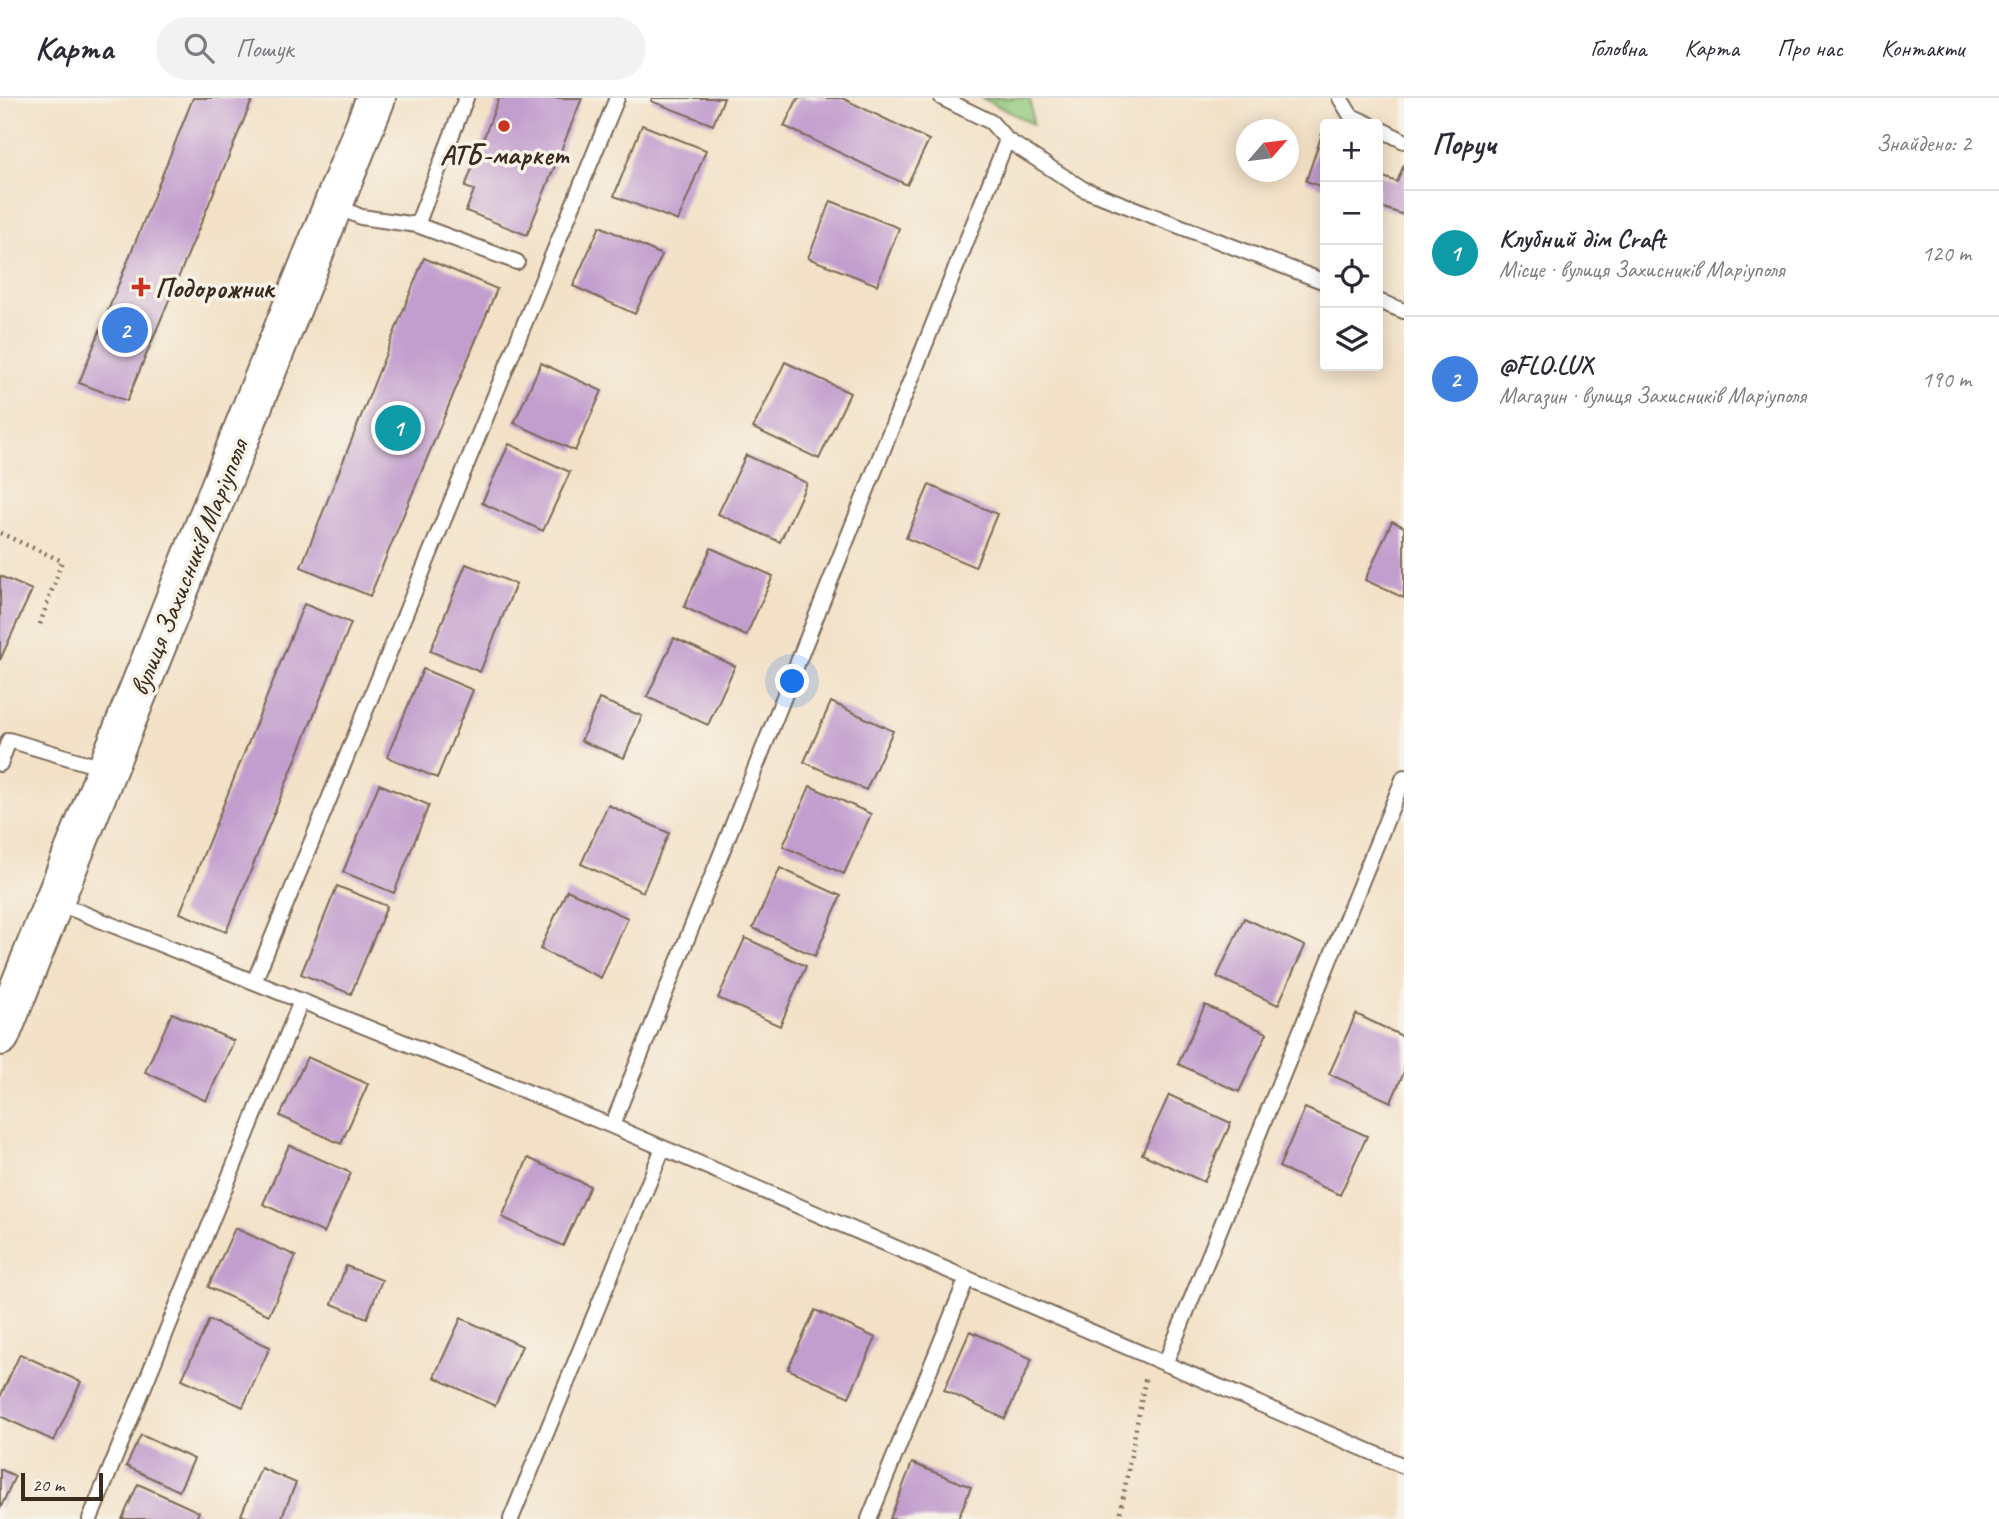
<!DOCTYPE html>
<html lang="uk">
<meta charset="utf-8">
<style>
body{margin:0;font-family:Caveat,sans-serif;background:#f2f2f3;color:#2b2b33}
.controls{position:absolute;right:21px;top:21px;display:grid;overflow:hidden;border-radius:7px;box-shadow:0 4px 18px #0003}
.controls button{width:63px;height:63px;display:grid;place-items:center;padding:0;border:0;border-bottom:2px solid #e1e1e2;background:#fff;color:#2b2b33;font:35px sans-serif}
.compass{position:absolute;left:1236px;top:21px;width:63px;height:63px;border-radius:50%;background:#fff;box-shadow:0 4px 18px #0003;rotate:62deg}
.scale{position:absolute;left:21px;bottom:18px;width:82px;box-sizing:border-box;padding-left:7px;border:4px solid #3b2a1e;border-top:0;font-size:19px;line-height:24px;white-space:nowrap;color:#3b2a1e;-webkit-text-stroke:5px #f7f3e8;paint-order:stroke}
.you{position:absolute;left:793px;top:584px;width:24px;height:24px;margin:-18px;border:5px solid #fff;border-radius:50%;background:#1a73e8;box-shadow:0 0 0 10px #1a73e833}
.badge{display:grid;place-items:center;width:46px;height:46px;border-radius:50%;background:#c8321e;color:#fff;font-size:23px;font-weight:700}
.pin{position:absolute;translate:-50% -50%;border:4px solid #fff;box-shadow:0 2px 7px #0006}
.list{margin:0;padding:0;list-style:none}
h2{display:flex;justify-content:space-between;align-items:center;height:91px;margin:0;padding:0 28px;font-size:30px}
h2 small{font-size:23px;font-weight:400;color:#7c7c81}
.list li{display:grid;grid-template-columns:46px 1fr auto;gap:21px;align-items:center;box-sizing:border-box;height:126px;padding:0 28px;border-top:2px solid #e1e1e2}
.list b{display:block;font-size:26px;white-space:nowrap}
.list p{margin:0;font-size:23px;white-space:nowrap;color:#7c7c81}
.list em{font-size:23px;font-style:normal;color:#7c7c81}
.icon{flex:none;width:38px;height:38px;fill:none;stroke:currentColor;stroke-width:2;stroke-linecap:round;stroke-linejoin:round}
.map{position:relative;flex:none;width:1404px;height:1421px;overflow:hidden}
header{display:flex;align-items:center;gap:42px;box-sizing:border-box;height:98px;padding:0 35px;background:#fff;border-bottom:2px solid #e1e1e2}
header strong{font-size:33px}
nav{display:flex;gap:38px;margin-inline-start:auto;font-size:24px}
.search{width:490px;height:63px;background:#f2f2f3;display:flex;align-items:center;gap:18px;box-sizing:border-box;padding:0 24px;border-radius:38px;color:#7c7c81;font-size:26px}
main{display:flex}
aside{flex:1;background:#fff}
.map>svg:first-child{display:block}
</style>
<header>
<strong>Карта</strong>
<div class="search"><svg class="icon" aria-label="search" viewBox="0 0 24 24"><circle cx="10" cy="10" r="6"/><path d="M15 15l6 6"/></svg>Пошук</div>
<nav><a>Головна</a><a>Карта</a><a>Про нас</a><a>Контакти</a></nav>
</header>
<main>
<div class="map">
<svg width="1404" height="1421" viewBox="0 0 1404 1421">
<rect width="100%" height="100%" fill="#f7f3e8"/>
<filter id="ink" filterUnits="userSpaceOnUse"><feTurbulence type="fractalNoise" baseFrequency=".0143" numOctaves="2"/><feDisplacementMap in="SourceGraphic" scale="14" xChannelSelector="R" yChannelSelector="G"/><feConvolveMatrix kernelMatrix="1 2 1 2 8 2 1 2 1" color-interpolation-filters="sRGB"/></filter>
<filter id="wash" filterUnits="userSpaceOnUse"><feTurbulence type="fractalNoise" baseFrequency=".00686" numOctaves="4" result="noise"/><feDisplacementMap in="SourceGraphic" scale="28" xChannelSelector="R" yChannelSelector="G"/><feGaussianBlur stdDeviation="1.57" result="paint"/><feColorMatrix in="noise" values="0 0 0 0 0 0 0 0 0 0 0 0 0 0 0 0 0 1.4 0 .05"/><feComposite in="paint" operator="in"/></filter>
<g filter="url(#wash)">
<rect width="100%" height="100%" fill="#f3e1c7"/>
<path fill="#90c87b" stroke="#66794c" stroke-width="2" d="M982,0H1030L1033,26Z"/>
<g id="blocks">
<path fill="#c29ece" d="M193,0H253L127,303L79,285Z
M499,0H582L527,137L466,113L474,92L465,89Z
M652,0H724L713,27L651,3Z
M798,0H842L929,42L907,87L784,28Z
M642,27L706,52L678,123L614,98Z
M1322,36L1325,37V90L1306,83Z
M1404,66V117L1378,108V77L1397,84Z
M831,103L899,130L877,187L808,160Z
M600,128L662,157L635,216L573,188Z
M424,160L497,191L370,498L301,469Z
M785,264L850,295L819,361L753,330Z
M541,265L602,293L575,353L514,325Z
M509,346L570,374L543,433L482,405Z
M746,357L807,385L780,444L718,416Z
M929,387L997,416L975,469L906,440Z
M1392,423L1404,429V500L1365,482Z
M711,450L773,478L746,538L684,509Z
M466,466L516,486L480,574L430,553Z
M0,478L32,492L0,562Z
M304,506L351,525L226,834L180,815Z
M674,540L735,568L708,627L647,599Z
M423,571L473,592L437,680L387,659Z
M599,601L642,618L624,660L581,643Z
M831,604L893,633L866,692L804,664Z
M379,686L429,707L394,795L343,774Z
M810,688L871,716L844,776L783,748Z
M608,707L669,735L643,794L581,766Z
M780,770L841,798L815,858L753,830Z
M337,788L387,808L351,896L301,876Z
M567,792L628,820L601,880L540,851Z
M1244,820L1305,848L1278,907L1217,879Z
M745,840L806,868L780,928L718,900Z
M1205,907L1267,935L1239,994L1178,966Z
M172,915L234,943L206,1003L145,974Z
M1356,916L1404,939V974L1391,1004L1329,976Z
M307,959L368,986L341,1046L280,1018Z
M1169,997L1231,1025L1204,1084L1142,1056Z
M1305,1010L1367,1038L1340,1097L1279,1069Z
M289,1047L351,1075L324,1135L263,1106Z
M528,1060L590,1088L563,1148L502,1119Z
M235,1130L296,1158L269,1217L208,1189Z
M346,1168L382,1182L367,1220L332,1206Z
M815,1212L876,1240L849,1299L788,1271Z
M461,1220L522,1248L495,1308L434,1279Z
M209,1222L270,1249L243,1309L182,1281Z
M970,1233L1032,1261L1005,1321L944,1292Z
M20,1256L81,1284L54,1343L0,1318V1299Z
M141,1337L194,1361L179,1393L126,1368Z
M912,1365L971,1389L958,1421H890Z
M261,1370L296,1385L281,1421H251L241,1417Z
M0,1371L15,1378L0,1411Z
M138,1386L199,1414L196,1421H122Z"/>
</g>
</g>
<g filter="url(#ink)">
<use href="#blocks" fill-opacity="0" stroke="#7b6a59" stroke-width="2"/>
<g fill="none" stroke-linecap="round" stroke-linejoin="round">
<defs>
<path id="service" d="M942,0L991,24L1007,42L1083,91L1325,184
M1340,0L1351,18L1369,26
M1378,30L1404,43
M334,107L361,119L417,127L466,0
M417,127L517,164
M1378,203L1404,213
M0,666L9,642L106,671
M55,804L612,1028L1404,1368
M254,884L617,0
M612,1028L1007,42
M1165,1266L1404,679
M90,1421L301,903
M511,1421L663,1050
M869,1421L967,1180"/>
<path id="secondary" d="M0,938L376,0"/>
</defs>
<use href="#service" stroke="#7b6a59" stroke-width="18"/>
<use href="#secondary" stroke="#7b6a59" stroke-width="42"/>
<path stroke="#7b6a59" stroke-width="4.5" stroke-dasharray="2 5" stroke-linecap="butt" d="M0,435L62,463L39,529
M1119,1421L1146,1277"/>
<use href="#service" stroke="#fff" stroke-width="14"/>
<use href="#secondary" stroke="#fff" stroke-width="38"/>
</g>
</g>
<g fill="#c8321e" stroke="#f7f3e8" stroke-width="2.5">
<circle cx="504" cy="28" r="7"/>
<path d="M137.5 178.5h7v7h7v7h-7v7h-7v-7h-7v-7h7z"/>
</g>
<g text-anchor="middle" stroke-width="7" stroke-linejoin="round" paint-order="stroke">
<g font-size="28" font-weight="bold" fill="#3b2a1e" stroke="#f7f3e8">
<text x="504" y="66">АТБ-маркет</text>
<text x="155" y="199" text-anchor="start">Подорожник</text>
</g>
<g font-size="28" fill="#3b2a1e" stroke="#f7f3e8">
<text transform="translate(188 469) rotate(-68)" y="10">вулиця Захисників Маріуполя</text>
</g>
</g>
</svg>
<div class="controls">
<button>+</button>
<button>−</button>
<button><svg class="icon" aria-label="locate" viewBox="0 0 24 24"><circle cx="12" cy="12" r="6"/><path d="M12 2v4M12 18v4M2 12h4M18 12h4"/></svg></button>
<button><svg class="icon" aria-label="layers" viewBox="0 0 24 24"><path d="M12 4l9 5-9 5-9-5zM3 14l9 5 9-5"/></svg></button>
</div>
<svg class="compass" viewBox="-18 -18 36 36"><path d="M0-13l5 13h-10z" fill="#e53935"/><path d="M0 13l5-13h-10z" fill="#7c7c81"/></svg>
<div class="scale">20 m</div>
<div class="you"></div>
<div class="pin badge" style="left:398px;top:330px;background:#0f9aa8">1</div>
<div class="pin badge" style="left:125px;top:232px;background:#3f7fe0">2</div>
</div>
<aside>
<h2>Поруч<small>Знайдено: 2</small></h2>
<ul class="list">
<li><span class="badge" style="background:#0f9aa8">1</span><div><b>Клубний дім Craft</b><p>Місце · вулиця Захисників Маріуполя</p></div><em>120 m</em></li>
<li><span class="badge" style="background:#3f7fe0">2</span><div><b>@FLO.LUX</b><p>Магазин · вулиця Захисників Маріуполя</p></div><em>190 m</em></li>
</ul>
</aside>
</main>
